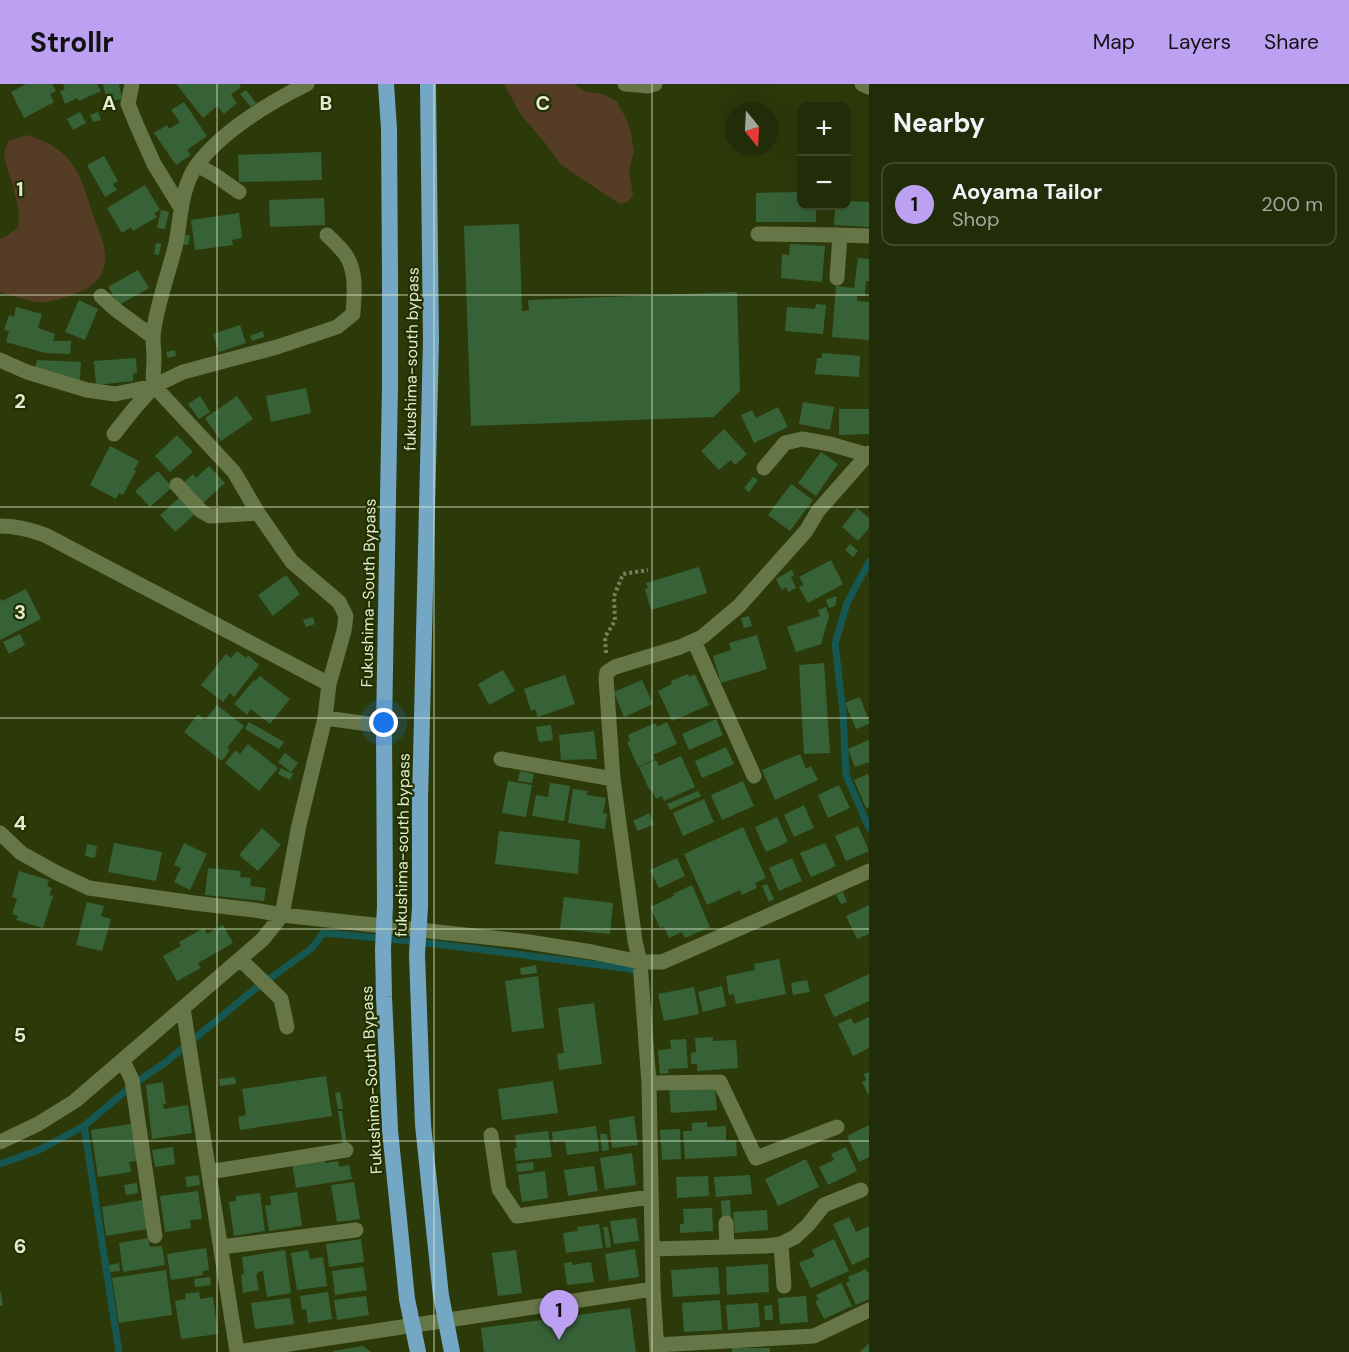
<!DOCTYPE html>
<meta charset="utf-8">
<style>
body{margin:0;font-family:"DM Sans",sans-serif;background:#293412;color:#f1f3f6}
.controls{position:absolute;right:18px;top:18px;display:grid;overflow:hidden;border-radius:12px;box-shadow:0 6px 24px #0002}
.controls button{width:54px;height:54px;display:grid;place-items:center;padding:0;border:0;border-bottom:2px solid #3e4829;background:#212c08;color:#f1f3f6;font:30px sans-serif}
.compass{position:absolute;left:725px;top:18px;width:54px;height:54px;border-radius:50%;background:#212c08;box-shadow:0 6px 24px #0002;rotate:162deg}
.you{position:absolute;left:384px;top:639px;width:21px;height:21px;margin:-15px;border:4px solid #fff;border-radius:50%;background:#1a73e8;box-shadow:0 0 0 9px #1a73e833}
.badge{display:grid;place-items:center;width:39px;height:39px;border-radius:50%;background:#bca0f2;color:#111;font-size:20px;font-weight:700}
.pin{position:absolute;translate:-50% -50px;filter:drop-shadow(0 2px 3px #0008)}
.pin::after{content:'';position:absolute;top:32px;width:21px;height:18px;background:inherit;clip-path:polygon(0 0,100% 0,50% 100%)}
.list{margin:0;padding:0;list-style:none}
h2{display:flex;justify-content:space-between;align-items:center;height:78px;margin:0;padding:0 24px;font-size:26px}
h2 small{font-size:20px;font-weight:400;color:#a2a79c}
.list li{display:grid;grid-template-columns:39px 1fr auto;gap:18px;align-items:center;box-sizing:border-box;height:84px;margin:0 12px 12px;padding:0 12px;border:2px solid #3e4829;border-radius:12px}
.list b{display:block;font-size:22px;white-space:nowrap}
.list p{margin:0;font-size:20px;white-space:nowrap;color:#a2a79c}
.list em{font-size:20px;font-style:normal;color:#a2a79c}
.map{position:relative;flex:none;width:869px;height:1268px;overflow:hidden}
header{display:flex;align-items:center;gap:36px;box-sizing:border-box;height:84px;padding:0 30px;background:#bca0f2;color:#111}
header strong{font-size:28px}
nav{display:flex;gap:33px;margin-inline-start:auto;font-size:21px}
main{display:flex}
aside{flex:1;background:#212c08}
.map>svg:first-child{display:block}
</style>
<header>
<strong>Strollr</strong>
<nav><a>Map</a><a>Layers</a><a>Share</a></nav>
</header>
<main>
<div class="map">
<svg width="869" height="1268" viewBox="0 0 869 1268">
<rect width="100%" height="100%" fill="#2c3a0a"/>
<path fill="#553c24" d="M504,0H574L584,7L603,10L617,18L626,34L631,49L634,67L629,87L633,111L628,118L620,120L561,81L545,59L521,31Z
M26,51C74,64 80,90 94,134C99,147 107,164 105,178C102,201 82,208 63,214C54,217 44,219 36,218C24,216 12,211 0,208V155L7,152L18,143L19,132L17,119L13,101L7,84L4,69L8,57Z"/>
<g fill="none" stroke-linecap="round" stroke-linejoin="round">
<path stroke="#165851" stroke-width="7" d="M869,478L847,519L835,560L843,628L846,691L869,744
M84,1042L119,1268
M0,1080L39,1066L84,1042L135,999L166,978L251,908L312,864L323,849C426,857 528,872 631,885L638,888"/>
</g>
<path fill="#376238" d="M26,0H52L56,7L50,10L54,18L24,34L11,8Z
M63,0H97L101,7L79,17L77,14L65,20L60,7L65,5Z
M103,0H119L122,15L107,18Z
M178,0H239L241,3L231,11L237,19L224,30L217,22L203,34L177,1Z
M246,6L256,19L251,23L240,10Z
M184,18L207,52L187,66L191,71L176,81L154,49L167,41L169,45L180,38L171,26Z
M80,28L86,39L73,46L67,35Z
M98,28L101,36L93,38L90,31Z
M321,68L322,96L239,98L238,71Z
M104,72L118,97L113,100L117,106L105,113L87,81Z
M145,101L160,126L154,129L157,133L133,147L131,143L122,149L107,124Z
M802,108V122H816V138H756V109Z
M324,114L325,141L270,143L269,116Z
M846,117L869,118V143L834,141L835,125L839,126V122H846Z
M161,126L169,128L165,145L157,144Z
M239,129L242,154L232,156L233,161L195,166L191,136Z
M519,140L522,227L529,226L528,216L737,208L740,307L714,333L471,342L464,142Z
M184,150L190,152L188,161L182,160Z
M156,159L161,160L159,171L154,170Z
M790,160L825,162L822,198L781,194L782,170L789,171Z
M858,174L869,175V197H866L865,212H857V217L869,218V256L832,253L836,202L854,204Z
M138,186L149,204L119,221L108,203Z
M79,216L98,225L85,256L65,248Z
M816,220L826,221L823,250L785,247L787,223L815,225Z
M16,223L42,230L38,244L55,250L53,257H71L70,270L45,269L6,258L9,247L4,246L9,231L14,233Z
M240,241L246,259L219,268L213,250Z
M263,247L264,253L252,257L250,252Z
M175,266L176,272L168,274L166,268Z
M822,269L860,272L859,293L815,290L817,274H822Z
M136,274L137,289L133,290V297L96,301L94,277Z
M37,276L81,278L80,296L35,284Z
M306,304L311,329L271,338L266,312Z
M200,312L210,328L199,335L188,320Z
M237,312L253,335L221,357L205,334Z
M803,318L834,323L830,346L799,340Z
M778,323L788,343L754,359L741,331L752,326L756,334Z
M839,325H869V350L839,351Z
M724,345L747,370L735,381L731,376L719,386L701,367Z
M177,351L193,368L170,388L155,372Z
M110,362L139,377L134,386L136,387L123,411L119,409L116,415L90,401Z
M821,368L838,380L816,412L798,399Z
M209,382L225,399L201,421L182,400L193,390L196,394Z
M158,387L172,403L150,423L135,407Z
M753,393L758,396L749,408L744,404Z
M791,400L813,416L790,447L768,431Z
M181,412L196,429L175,448L160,431Z
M857,424L869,434V444L858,457L842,443Z
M850,460L858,467L853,473L845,466Z
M831,476L843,500L808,519L799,503L804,501L799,493Z
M699,483L707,509L651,526L645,505L648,504L646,499Z
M792,486L794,491L791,493L796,504L788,508L786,503L782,506L776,495Z
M286,491L300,510L273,532L258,511Z
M26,505L41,535L0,556V514L2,517Z
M837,512L835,522L829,524L826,516Z
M826,523L829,532L821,560L796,568L787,543L820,532L818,526Z
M749,532L752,542L744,544L741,534Z
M313,533L315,540L306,543L303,536Z
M20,550L25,561L9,570L3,558Z
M757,551L767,585L721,599L713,572L731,566L729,559Z
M237,567L246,574L248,571L259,581L234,613L230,609L223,618L201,601L226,570L231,574Z
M824,579L830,669L804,670L799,581Z
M503,586L515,607L489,621L478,600Z
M688,590L689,593L695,590L709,621L672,637L658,607L672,600L671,597Z
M565,591L575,620L538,633L535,625L531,627L524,605Z
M260,592L290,615L270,640L251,625L247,631L234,620L254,596L255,597Z
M642,596L653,620L624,633L614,608Z
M860,613L869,637V640L856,645L845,619Z
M217,621L244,642L227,664L230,666L222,677L184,648L198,630L205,636Z
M716,635L723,651L689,666L682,650Z
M249,638L284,658L279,665L245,645Z
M667,638L677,660L653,671L655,675L638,683L627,658L630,657L628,651L655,639L657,643Z
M551,641L553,656L539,658L536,643Z
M594,647L597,675L561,676L559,651Z
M869,656V678L855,683L848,665Z
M248,660L278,684L259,707L225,679L236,666L240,670Z
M726,663L734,680L702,694L695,677Z
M285,669L298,679L291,688L278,678Z
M800,670L806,685L811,682L818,696L775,716L762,686Z
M681,672L695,703L664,717L662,712L656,715L652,706L650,707L639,683L656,676L659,682Z
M281,684L293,690L290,696L278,690Z
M520,687L534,690L532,699L518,697Z
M868,690L869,693V723L866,724L854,696Z
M508,697L532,701L526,733L502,729Z
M743,697L754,722L722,736L711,711Z
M550,699L570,702L564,737L532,732L536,711L548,713Z
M839,701L850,724L828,734L818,711Z
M573,705L588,707L587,711L606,714L603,729L607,730L605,745L568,739Z
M698,707L701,712L670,726L667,720Z
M704,715L714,738L683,752L673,729Z
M804,721L814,744L794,753L784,731Z
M649,729L654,740L638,747L633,737Z
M777,733L788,758L766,768L755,743Z
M858,742L869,767L846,777L835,752Z
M743,743L766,794L755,799L757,804L742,811L740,806L707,821L684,770Z
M262,744L281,761L258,787L239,771Z
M499,747L580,756L578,790L495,780Z
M114,759L162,768L156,797L108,788Z
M184,759L207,770L190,806L174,798L181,784L174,781Z
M825,759L836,782L811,793L800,769Z
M87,760L97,762L95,774L85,772Z
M677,774L685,792L659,804L650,786Z
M792,774L802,797L779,807L769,784Z
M208,784L241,787L240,793L251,794L250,802L266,804L264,817L205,811Z
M19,787L49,796L47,802L52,804L49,811L53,812L43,844L16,836L18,832L12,830L17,815L12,813Z
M767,800L774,815L769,818L762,802Z
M692,801L710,843L685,854L682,848L669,854L664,843L660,844L650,823L674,812L673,810Z
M843,808L847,818L841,820L836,811Z
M564,813L613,819L610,850L560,845Z
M87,818L104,822L101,832L111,835L102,867L76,861Z
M869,821V850L857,855L846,832Z
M223,841L233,859L198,879L201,884L177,897L163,872L181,862L179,858L204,844L207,850Z
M779,875L786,910L736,920L734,910L729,911L726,892L755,886L754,880Z
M536,881L537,889L521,891L520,884Z
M869,890V917L834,933L824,911Z
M538,892L544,944L512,948L505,897Z
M807,896L810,908L793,911L791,899Z
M722,902L726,922L703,928L698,908Z
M694,903L699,930L664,937L658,910Z
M594,919L602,980L559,986L557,970L564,969L558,924Z
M869,933V964L853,972L838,940L851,934L854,940Z
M713,953V957L736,956L738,984L697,987V980H691V969L696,968L695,954Z
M686,955L688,984L668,985L669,989L660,990L658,966L671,965L670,956Z
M869,988V1012L862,998L866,996L864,990Z
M326,992L332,1032L240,1046L238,1033L246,1031L242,1005Z
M235,993L236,1000L220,1002L219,995Z
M553,997L558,1029L502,1036L498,1005Z
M163,998L166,1020H163L164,1025L188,1021L192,1049L152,1055L146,1001Z
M715,1001L717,1026L671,1029L669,1004Z
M340,1008L343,1025H338L335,1009Z
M338,1027H342L347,1060L343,1061Z
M634,1032L638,1061L612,1064L609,1036Z
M707,1038V1043L726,1042V1057L736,1056L737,1072L685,1075L683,1047H692V1039Z
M131,1040L137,1077L129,1078L131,1088L98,1093L91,1046Z
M869,1041V1073L859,1078L847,1052Z
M596,1042L599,1067L567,1071L565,1057L553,1058L552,1048Z
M680,1045L681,1075L662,1076L660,1046Z
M548,1047L552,1073L516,1077L514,1064H517L515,1051Z
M600,1050H607L609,1066L602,1067Z
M173,1063L175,1080L155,1083L152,1066Z
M846,1063L857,1087L828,1101L819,1083L834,1076L831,1070Z
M632,1069L636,1101L605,1105L600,1074Z
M324,1074L325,1079L338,1077L339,1083L349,1081L352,1095L296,1104L292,1079Z
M806,1075L819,1103L778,1122L765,1095Z
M533,1078L534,1086L517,1088L516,1080Z
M594,1082L598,1107L568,1112L564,1086Z
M545,1087L548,1114L522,1118L518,1091Z
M199,1091L200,1101L187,1103L185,1093Z
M750,1091L752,1110L716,1113L714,1093Z
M708,1092L709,1112L677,1114L676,1093Z
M354,1098L360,1135L337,1138L331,1101Z
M137,1099L138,1109L126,1111L124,1101Z
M198,1107L202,1135L190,1136L191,1144L165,1148L160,1112Z
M297,1108L302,1142L269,1147L265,1122L271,1121L270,1112Z
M260,1109L265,1147L234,1152L229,1118L236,1117V1112Z
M143,1116L147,1145L106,1152L102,1123Z
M730,1116L731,1133L722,1134L721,1117Z
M712,1124L713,1147L680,1149V1140H684L683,1125Z
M767,1126L768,1146L735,1149L733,1128Z
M849,1133L856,1148L869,1142V1173L852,1181L833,1140Z
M636,1134L639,1157L614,1160L610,1137Z
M599,1140L603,1164L566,1169L563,1149L578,1147L577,1143Z
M603,1143H608L611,1163L606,1164Z
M148,1154L150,1163L162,1162L165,1181L123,1188L119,1159Z
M361,1155L364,1178L329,1183L326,1160Z
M834,1155L849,1187L811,1204L799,1179L815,1172L812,1166Z
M206,1164L209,1186L202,1187L203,1191L171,1196L167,1170Z
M635,1165L639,1193L609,1197L605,1170Z
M285,1166L291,1209L267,1213L263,1187L258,1188V1190H256L259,1206L243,1209L241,1191L244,1190L242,1173Z
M308,1166L310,1175L323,1173L327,1202L297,1206L291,1169Z
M516,1166L522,1209L498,1212L492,1169Z
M572,1178V1181L591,1178L594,1198L567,1201L564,1179Z
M119,1179L120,1187L110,1188L109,1181Z
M768,1180L769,1208L727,1211L726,1183Z
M363,1183L367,1206L335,1211L332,1187Z
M718,1183L720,1210L673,1213L671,1186Z
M866,1185L868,1189L869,1188V1215L856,1221L846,1199L850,1197L848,1193Z
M166,1186L172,1231L119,1239L112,1194Z
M210,1193L211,1201L195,1203L194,1195Z
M841,1199L852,1222L824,1235L815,1217L819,1216L816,1211Z
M0,1208H1L3,1222H0Z
M199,1208L200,1215L213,1213L218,1250L181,1255L175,1217L186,1215L185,1210Z
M328,1208L332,1235L308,1239L306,1225L302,1226L300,1212Z
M366,1212L369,1231L337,1236L334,1216Z
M806,1212L808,1238L780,1240L778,1214Z
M290,1214L294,1240L255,1245L251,1219Z
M720,1216L722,1246L684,1248L682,1219Z
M758,1219L760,1243L728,1246L726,1221Z
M772,1221L773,1236H765L764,1222Z
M630,1224L636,1268H484L481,1244Z
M869,1259V1268H860Z
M363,1262L371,1268H333V1267Z
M732,1264H770V1268H732Z"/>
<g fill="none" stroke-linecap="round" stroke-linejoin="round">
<path stroke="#75815a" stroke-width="4" stroke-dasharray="3 3" stroke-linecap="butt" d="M606,569L605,553L615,537L614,512L623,490L648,486"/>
<path stroke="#667647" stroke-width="15" d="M132,0L128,20L137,42L154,80L181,124
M625,0L648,2L655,0
M862,0L869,3
M197,81L215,91L239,108
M758,150L840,151L869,152
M837,194L840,151
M101,212L115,225L153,253
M0,276L27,288L87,306L115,310L154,302
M114,350L133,326L154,302L183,288L277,263L337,243L353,230C354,211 357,190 347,173C342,165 334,158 327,151
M764,384L785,359L802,355L830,360L868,371
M177,401L201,427L210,432L258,429
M0,442C17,442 29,445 45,451L329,600
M694,557L754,692
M325,634L384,642
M501,675L613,695
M0,749L21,769L57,789L89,804L194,819L254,826L282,831L522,857L592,868L640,878H662L786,824L869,787
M240,875L281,915L287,943
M183,924L237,1268L653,1205
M123,977L132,996L155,1152
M649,999L720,998L756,1074L837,1043
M491,1051L499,1105L517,1132L650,1113
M0,1058L38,1040L75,1017L263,855L282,831L299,741L325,634L329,600L344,547L346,532L339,518L292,478L258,429L234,388L154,302C152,293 154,285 154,275C154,268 153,260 153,252C156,222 169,189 176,159C181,133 181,103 197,81C221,48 270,18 307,0
M209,1088L346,1066
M726,1139L727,1163
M781,1160L784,1202
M221,1163L356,1146
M652,1165L766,1162L781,1160L795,1153L808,1141L824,1121L861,1106
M657,1261L814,1252L869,1226
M657,1268L653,1205L649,999L640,878L635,857L613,695L606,594L607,588L615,583L680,563L702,553L739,522L806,447L818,427L869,369"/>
<path stroke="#74a7c4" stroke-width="16" d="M386,0L389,45L390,192V301L384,642L385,822L383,865L384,913L390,1046L407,1215L418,1268
M428,0L431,256L420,717V823L417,870L423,1041L441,1212L452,1268"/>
</g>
<path fill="none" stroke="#e2ecd2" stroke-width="1.5" stroke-opacity="0.55" d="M217,0V1268M434,0V1268M652,0V1268M0,211H869M0,423H869M0,634H869M0,845H869M0,1057H869"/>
<g text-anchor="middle" stroke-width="4.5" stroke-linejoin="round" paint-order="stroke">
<g font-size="16" fill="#e2ecd2" stroke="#223000">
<text transform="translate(411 275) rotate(-89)" y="6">fukushima-south bypass</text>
<text transform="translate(368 509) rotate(-89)" y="6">Fukushima-South Bypass</text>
<text transform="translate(402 761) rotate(-89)" y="6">fukushima-south bypass</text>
<text transform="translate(371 996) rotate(-93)" y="6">Fukushima-South Bypass</text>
</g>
</g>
<g font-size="20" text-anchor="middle" font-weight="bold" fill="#e2ecd2" stroke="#223000" stroke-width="4.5" stroke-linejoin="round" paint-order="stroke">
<text x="109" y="26">A</text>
<text x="326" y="26">B</text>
<text x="543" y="26">C</text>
<text x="20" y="112">1</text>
<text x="20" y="324">2</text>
<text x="20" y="535">3</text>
<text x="20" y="746">4</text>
<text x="20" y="958">5</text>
<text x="20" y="1169">6</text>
</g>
</svg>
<div class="controls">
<button>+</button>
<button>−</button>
</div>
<svg class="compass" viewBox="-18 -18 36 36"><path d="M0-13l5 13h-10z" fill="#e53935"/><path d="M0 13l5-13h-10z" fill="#a2a79c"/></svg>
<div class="you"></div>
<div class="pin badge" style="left:559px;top:1256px">1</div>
</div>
<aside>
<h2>Nearby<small></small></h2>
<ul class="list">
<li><span class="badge">1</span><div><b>Aoyama Tailor</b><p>Shop</p></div><em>200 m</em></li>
</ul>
</aside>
</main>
